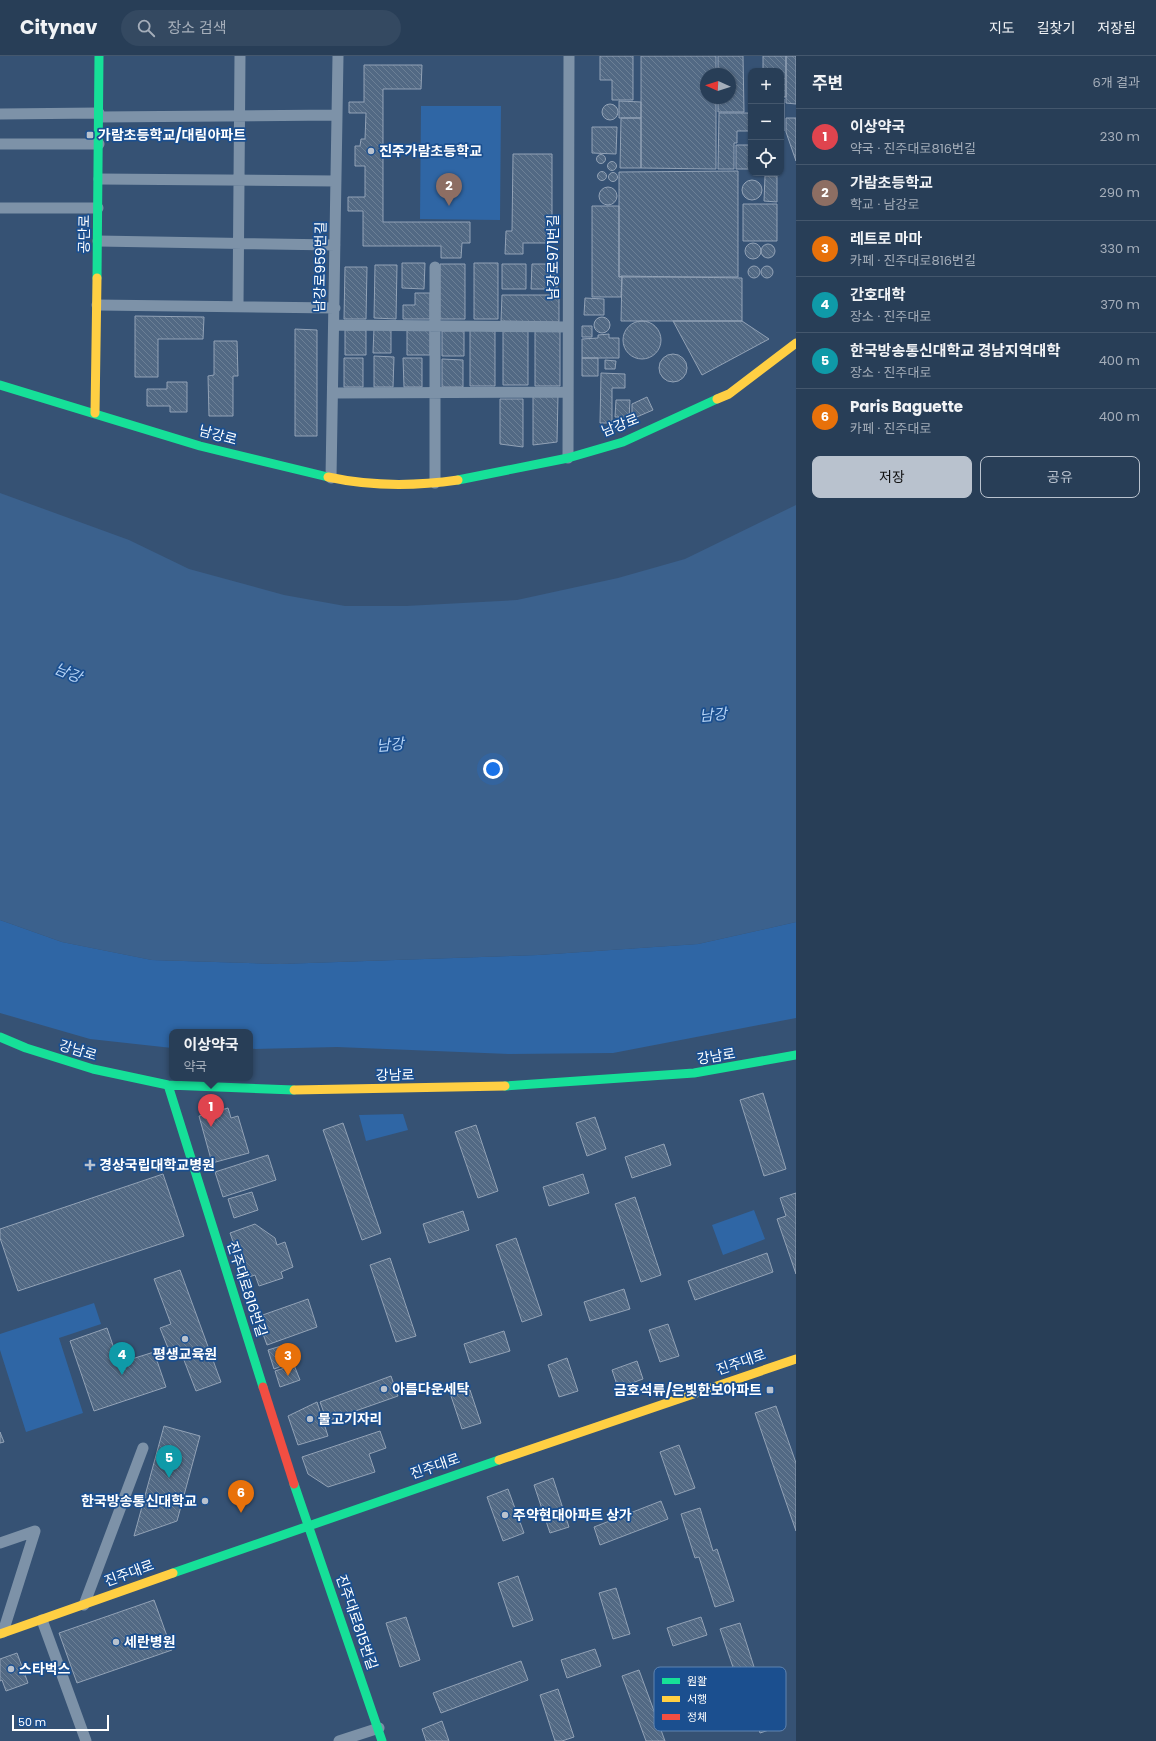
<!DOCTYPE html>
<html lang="ko">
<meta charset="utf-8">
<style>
body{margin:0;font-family:Poppins,"Noto Sans KR",sans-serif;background:#344961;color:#f1f3f6}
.controls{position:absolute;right:12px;top:12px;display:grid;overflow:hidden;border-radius:8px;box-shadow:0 1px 3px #0004}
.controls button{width:36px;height:36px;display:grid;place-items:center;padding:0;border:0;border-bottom:1px solid #44576d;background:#283e57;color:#f1f3f6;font:20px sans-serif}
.compass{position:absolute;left:700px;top:12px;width:36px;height:36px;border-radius:50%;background:#283e57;box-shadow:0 1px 3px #0004;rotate:273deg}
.scale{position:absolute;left:12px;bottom:10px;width:97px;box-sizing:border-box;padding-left:4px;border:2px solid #fff;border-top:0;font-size:11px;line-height:14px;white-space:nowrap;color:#fff;-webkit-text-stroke:3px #1b4f8f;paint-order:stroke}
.you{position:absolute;left:493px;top:713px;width:14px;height:14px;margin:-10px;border:3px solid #fff;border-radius:50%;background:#1a73e8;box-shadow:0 0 0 6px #1a73e833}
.badge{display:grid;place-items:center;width:26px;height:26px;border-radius:50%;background:#b9c2ce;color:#fff;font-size:13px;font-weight:700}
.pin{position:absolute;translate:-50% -33px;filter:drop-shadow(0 1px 2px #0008)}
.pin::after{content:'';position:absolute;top:21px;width:14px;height:12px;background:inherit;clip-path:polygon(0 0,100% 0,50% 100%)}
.popup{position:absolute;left:169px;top:973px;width:84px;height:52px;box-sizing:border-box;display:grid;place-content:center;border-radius:8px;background:#283e57;filter:drop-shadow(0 1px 3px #0005);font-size:13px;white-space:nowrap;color:#a5aeba}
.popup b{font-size:15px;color:#f1f3f6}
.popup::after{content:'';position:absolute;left:50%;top:100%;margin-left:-8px;border:8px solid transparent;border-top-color:#283e57}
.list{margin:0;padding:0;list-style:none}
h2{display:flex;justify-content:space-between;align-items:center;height:52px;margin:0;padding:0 16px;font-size:17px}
h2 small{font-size:13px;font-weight:400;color:#a5aeba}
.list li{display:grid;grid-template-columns:26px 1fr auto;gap:12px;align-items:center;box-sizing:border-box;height:56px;padding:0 16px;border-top:1px solid #44576d}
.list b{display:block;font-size:15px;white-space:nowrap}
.list p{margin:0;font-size:13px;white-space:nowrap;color:#a5aeba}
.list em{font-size:13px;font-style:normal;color:#a5aeba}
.actions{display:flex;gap:8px;padding:12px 16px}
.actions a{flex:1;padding:9px 0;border:1px solid #b9c2ce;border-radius:8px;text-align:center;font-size:14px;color:#b9c2ce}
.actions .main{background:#b9c2ce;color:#111}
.icon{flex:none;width:22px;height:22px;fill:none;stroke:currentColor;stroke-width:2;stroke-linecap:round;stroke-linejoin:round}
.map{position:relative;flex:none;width:796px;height:1685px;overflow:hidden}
header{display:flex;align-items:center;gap:24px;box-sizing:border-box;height:56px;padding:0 20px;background:#283e57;border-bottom:1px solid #44576d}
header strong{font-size:19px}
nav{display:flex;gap:22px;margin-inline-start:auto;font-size:14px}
.search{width:280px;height:36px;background:#344961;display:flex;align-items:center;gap:10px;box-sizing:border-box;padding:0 14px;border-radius:22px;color:#a5aeba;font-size:15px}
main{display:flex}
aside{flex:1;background:#283e57}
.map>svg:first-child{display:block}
</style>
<header>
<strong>Citynav</strong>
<div class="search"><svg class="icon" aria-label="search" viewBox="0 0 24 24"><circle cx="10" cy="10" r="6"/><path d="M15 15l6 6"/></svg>장소 검색</div>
<nav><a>지도</a><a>길찾기</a><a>저장됨</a></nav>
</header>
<main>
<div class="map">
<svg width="796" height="1685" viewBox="0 0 796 1685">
<defs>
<pattern id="building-back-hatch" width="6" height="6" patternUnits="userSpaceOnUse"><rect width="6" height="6" fill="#526984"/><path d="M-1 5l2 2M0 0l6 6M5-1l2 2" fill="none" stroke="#6c8096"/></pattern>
</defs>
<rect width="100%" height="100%" fill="#365274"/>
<path fill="#2f66a5" d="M421,50H501L500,164L420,163Z
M0,864L62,886L152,904L280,908L538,899L698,888L796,866V962L613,997L509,998L337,991L250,993V976H172V992L90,983L0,957Z
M403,1058L408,1074L366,1085L359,1059Z
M754,1154L765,1183L723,1199L712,1169Z
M94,1247L101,1268L59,1282L83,1357L26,1376L0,1294V1278Z"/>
<path fill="#3b618d" d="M0,437L129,484L189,513L284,539L345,550H406L517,544L618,522L685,503L796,449V866L698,888L538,899L280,908L152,904L62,886L0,864Z"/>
<path fill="url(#building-back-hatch)" stroke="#92a2b6" d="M600,0H633V44H612V24H600Z
M641,0H716V18H706V42H716V113L641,112Z
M718,0H743L744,56H718V42H730V18H718Z
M763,0H786V41H781V15H763Z
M786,0H796V48L786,47Z
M364,9H422L421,33H383V166H470V187H462L461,202H441V190H363V155H348V141H365V110H355V90H360L361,83H365L366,57H349V46H364Z
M781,43H784V75H781Z
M619,45L641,46V62H619Z
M602 56a8 8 0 1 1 16 0a8 8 0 1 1-16 0Z
M719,57H751V75H737V87H734V113H718Z
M621,62H641V112H620Z
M786,62H796V105L786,76Z
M592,71H617L616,98L592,97Z
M736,89H751V113H736Z
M513,98H552V187H523V198H505L506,175H512Z
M596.5 103a4.5 4.5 0 1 1 9 0a4.5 4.5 0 1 1-9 0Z
M607.5 110a4.5 4.5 0 1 1 9 0a4.5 4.5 0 1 1-9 0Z
M738,115V221H619V116Z
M597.5 120a4.5 4.5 0 1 1 9 0a4.5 4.5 0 1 1-9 0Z
M608.5 121a4.5 4.5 0 1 1 9 0a4.5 4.5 0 1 1-9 0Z
M765,120H777V146L764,145Z
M742 134a10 10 0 1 1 20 0a10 10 0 1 1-20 0Z
M599 140a9 9 0 1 1 18 0a9 9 0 1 1-18 0Z
M743,148H777V185H743Z
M592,150H619V221L622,220L621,241H592Z
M745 195a8 8 0 1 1 16 0a8 8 0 1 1-16 0Z
M761 195a7 7 0 1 1 14 0a7 7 0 1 1-14 0Z
M402,207H425L424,233L402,232Z
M474,207H498V263H474Z
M440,208H465V263H440Z
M502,208H526V233H502Z
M532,208H557V233H531Z
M375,209H397L396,263L374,262Z
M748 216a6 6 0 1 1 12 0a6 6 0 1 1-12 0Z
M761 216a6 6 0 1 1 12 0a6 6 0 1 1-12 0Z
M345,211H367L366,263H344Z
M622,220L742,222V265H621Z
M415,237H430V263H403V249H415Z
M502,239H559V266L501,265Z
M585,242L604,243V259H584Z
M135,260L204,261L203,283H158V321H135Z
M594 269a8 8 0 1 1 16 0a8 8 0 1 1-16 0Z
M673,265H742L769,283L702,319Z
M623 284a19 19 0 1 1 38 0a19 19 0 1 1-38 0Z
M582,270H592V281H582Z
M374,272H391V297H373Z
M295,273L317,274V380H295Z
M345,274H366V299H345Z
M407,274H430V299H407Z
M470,274L495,275V330H470Z
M442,275H464V300H442Z
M503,275H528V329H503Z
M535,275H560V330H535Z
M609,278V282H619V302H582V283L598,282V279Z
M214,285H237L238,320H233V360H209L208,320L214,319Z
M659 312a14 14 0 1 1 28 0a14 14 0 1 1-28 0Z
M374,300L394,301L393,331H374Z
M344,302H363V331H344Z
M403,302H422V331H404Z
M582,302H598V320H582Z
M442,303L463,304V331H442Z
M605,304L616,305L615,313H605Z
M601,317L625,318V332H612V367H600Z
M167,326H187V356H170V350H147V333H167Z
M533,339H558L557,386L533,389Z
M647,341L653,354L632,363V348Z
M500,343H523V391L500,388Z
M616,344H630L629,363H619V361H615Z
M763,1037L786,1113L764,1120L740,1044Z
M228,1052L231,1062L238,1060L249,1097L212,1107L199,1060Z
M595,1061L606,1093L587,1100L576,1067Z
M343,1067L381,1177L362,1184L323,1074Z
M476,1069L498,1135L478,1142L455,1076Z
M664,1088L671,1109L632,1122L625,1101Z
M268,1099L276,1124L223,1141L215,1116Z
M163,1118L184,1180L18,1235L0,1182V1173Z
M583,1118L589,1137L549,1150L543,1131Z
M252,1136L258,1154L234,1162L228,1143Z
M796,1137V1218L777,1163L786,1160L780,1142Z
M635,1141L661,1219L641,1226L615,1148Z
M463,1155L469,1174L429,1187L423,1168Z
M255,1168L275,1182L277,1189L285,1186L293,1211L281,1216L283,1222L259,1230L255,1219L246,1222L230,1177Z
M516,1182L542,1259L522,1266L496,1189Z
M767,1197L773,1216L695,1244L688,1225Z
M390,1202L416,1280L396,1286L370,1209Z
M180,1214L221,1326L196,1335L180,1294L170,1297L160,1272L171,1268L154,1223Z
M624,1233L630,1253L590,1265L584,1246Z
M308,1243L317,1271L267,1289L257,1261Z
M668,1268L679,1300L660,1306L649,1274Z
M107,1272L119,1307L154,1296L166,1331L94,1355L70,1285Z
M504,1275L510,1295L470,1307L464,1288Z
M281,1290L287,1308L274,1313L268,1294Z
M567,1302L578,1335L559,1341L548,1309Z
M637,1305L643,1323L618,1332L612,1314Z
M294,1309L300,1324L280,1331L275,1315Z
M391,1320L398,1340L327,1365L320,1346Z
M470,1334L481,1367L462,1373L451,1340Z
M317,1346L328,1380L298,1389L288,1360Z
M776,1350L796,1407V1475L755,1357Z
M164,1370L200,1380L177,1465L134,1480Z
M380,1375L386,1392L369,1398L375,1416L328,1431L308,1418L302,1401Z
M0,1376L4,1386L0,1387Z
M679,1389L695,1432L675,1439L660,1396Z
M553,1422L569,1471L550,1477L534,1429Z
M508,1433L524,1477L503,1485L487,1441Z
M661,1445L668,1463L600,1489L594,1471Z
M700,1452L713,1495L717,1493L734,1545L715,1551L699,1501L695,1502L681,1458Z
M518,1520L533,1564L513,1571L498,1527Z
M616,1532L630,1578L613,1583L599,1537Z
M154,1544L172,1594L77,1627L59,1577Z
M406,1561L420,1604L400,1611L386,1567Z
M701,1561L707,1579L673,1590L667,1572Z
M740,1567L756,1617L760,1616L778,1671L760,1677L743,1624L738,1626L720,1573Z
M595,1593L601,1610L567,1622L561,1604Z
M17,1597L28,1627L6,1635L2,1624L0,1625V1603Z
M521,1605L528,1624L441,1657L433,1637Z
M639,1614L665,1685H646L622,1620Z
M558,1633L574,1681L562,1685H555L540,1639Z
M442,1665L449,1685H426L422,1673Z"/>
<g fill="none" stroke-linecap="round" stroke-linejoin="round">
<path stroke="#7d92a8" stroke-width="11" d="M0,58L99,57
M99,61L337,59
M0,88H99
M99,123L336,125
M0,152H98
M98,185L335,189
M435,211V427
M97,249L335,252
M238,251L240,0
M334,269L568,271
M333,337L568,336
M568,402L569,0
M331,422L338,0
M0,1487L35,1475L3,1576
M84,1549L143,1392
M42,1564L86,1685
M339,1685L379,1672"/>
<path stroke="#16e098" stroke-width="9" d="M97,222L99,0
M0,329L200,390L328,421
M458,424L568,402L623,386L717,343
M0,981L26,992L93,1013L168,1029L294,1034
M168,1029L263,1331
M505,1030L694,1017L796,999
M294,1428L382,1685
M173,1517L499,1404"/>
<path stroke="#ffcf43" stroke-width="9" d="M717,343L729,338L796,287
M95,357L97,222
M328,421C369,430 416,430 458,424
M294,1034L505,1030
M499,1404L796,1303
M0,1578L173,1517"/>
<path stroke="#f24e42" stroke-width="9" d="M263,1331L294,1428"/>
</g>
<g fill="#b9c2ce" stroke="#1b4f8f" stroke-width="1.5">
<rect x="86" y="75" width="8" height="8" rx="2"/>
<circle cx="371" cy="95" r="4"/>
<path d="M88 1103h4v4h4v4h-4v4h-4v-4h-4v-4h4z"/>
<circle cx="185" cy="1283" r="4"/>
<circle cx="384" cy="1333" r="4"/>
<rect x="766" y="1330" width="8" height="8" rx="2"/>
<circle cx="310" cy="1363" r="4"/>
<circle cx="205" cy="1445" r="4"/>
<circle cx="505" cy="1459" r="4"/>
<circle cx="116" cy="1586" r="4"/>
<circle cx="11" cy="1613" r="4"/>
</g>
<g text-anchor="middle" stroke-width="3.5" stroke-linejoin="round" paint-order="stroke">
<g font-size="14" font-weight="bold" fill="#fff" stroke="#1b4f8f" text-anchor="start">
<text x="98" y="84">가람초등학교/대림아파트</text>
<text x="379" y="100">진주가람초등학교</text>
<text x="99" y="1114">경상국립대학교병원</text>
<text x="185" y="1303" text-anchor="middle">평생교육원</text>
<text x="392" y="1338">아름다운세탁</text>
<text x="762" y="1339" text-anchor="end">금호석류/은빛한보아파트</text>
<text x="318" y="1368">물고기자리</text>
<text x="197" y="1450" text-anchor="end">한국방송통신대학교</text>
<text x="513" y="1464">주약현대아파트 상가</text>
<text x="124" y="1591">세란병원</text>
<text x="19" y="1618">스타벅스</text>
</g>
<g font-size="14" fill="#fff" stroke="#1b4f8f">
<text transform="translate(84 178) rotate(-89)" y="5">공단로</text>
<text transform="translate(553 201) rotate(-90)" y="5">남강로971번길</text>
<text transform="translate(320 211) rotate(-89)" y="5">남강로959번길</text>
<text transform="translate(620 369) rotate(-21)" y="5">남강로</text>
<text transform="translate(218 379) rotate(15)" y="5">남강로</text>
<text transform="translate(78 994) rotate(17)" y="5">강남로</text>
<text transform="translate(716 1000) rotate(-9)" y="5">강남로</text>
<text transform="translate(395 1019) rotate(-1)" y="5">강남로</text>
<text transform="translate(247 1233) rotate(72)" y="5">진주대로816번길</text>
<text transform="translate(741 1306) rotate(-19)" y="5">진주대로</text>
<text transform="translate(435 1410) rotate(-19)" y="5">진주대로</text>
<text transform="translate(129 1517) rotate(-20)" y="5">진주대로</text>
<text transform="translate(357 1566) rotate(71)" y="5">진주대로815번길</text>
</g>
<g font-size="15" font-style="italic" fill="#b5d3f5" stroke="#1b4f8f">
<text transform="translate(68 617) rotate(23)" y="5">남강</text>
<text transform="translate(713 659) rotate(-5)" y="5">남강</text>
<text transform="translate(390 689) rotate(-5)" y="5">남강</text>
</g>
</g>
<rect x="654" y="1611" width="132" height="64" rx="6" fill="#1b4f8f" stroke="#5f84b1" stroke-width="1"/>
<rect x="662" y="1622" width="18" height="6" fill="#16e098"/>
<rect x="662" y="1640" width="18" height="6" fill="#ffcf43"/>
<rect x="662" y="1658" width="18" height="6" fill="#f24e42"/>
<g font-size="11" fill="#fff">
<text x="687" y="1629">원활</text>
<text x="687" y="1647">서행</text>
<text x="687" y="1665">정체</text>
</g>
</svg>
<div class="controls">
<button>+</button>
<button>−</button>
<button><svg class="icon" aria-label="locate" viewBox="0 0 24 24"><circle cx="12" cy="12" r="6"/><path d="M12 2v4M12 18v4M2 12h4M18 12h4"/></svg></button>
</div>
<svg class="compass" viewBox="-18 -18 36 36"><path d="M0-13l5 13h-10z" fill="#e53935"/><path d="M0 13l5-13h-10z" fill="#a5aeba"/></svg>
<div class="scale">50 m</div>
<div class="you"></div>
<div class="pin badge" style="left:211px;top:1071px;background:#e0444e">1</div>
<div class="popup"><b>이상약국</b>약국</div>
<div class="pin badge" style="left:449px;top:150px;background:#8d6e63">2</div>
<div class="pin badge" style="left:288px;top:1320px;background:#e8710a">3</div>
<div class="pin badge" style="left:122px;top:1319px;background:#0f9aa8">4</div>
<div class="pin badge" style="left:169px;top:1422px;background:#0f9aa8">5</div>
<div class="pin badge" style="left:241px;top:1457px;background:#e8710a">6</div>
</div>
<aside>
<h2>주변<small>6개 결과</small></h2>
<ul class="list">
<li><span class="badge" style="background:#e0444e">1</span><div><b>이상약국</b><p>약국 · 진주대로816번길</p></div><em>230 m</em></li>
<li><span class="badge" style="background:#8d6e63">2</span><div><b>가람초등학교</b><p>학교 · 남강로</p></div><em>290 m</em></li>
<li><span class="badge" style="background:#e8710a">3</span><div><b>레트로 마마</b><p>카페 · 진주대로816번길</p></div><em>330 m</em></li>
<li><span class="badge" style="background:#0f9aa8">4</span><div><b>간호대학</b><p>장소 · 진주대로</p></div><em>370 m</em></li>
<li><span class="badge" style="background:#0f9aa8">5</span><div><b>한국방송통신대학교 경남지역대학</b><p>장소 · 진주대로</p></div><em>400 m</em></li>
<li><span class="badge" style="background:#e8710a">6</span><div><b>Paris Baguette</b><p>카페 · 진주대로</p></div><em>400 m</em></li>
</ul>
<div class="actions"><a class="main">저장</a><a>공유</a></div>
</aside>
</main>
